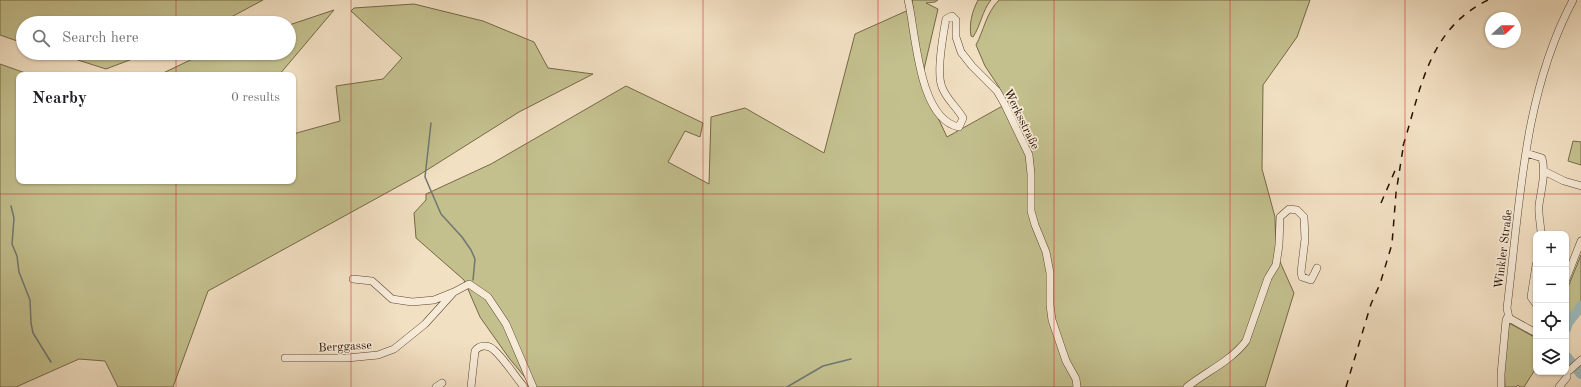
<!DOCTYPE html>
<meta charset="utf-8">
<style>
body{margin:0;font-family:"Old Standard TT",serif;background:#f2f2f2;color:#202124}
.controls{position:absolute;right:12px;bottom:12px;display:grid;overflow:hidden;border-radius:8px;box-shadow:0 1px 3px #0004}
.controls button{width:36px;height:36px;display:grid;place-items:center;padding:0;border:0;border-bottom:1px solid #e0e0e0;background:#fff;color:#202124;font:20px sans-serif}
.compass{position:absolute;left:1485px;top:12px;width:36px;height:36px;border-radius:50%;background:#fff;box-shadow:0 1px 3px #0004;rotate:69deg}
.list{margin:0;padding:0;list-style:none}
h2{display:flex;justify-content:space-between;align-items:center;height:52px;margin:0;padding:0 16px;font-size:17px}
h2 small{font-size:13px;font-weight:400;color:#757577}
.icon{flex:none;width:22px;height:22px;fill:none;stroke:currentColor;stroke-width:2;stroke-linecap:round;stroke-linejoin:round}
.map{position:relative;flex:none;width:1581px;height:387px;overflow:hidden}
.search{position:absolute;background:#fff;box-shadow:0 1px 3px #0004;left:16px;top:16px;width:280px;height:44px;display:flex;align-items:center;gap:10px;box-sizing:border-box;padding:0 14px;border-radius:22px;color:#757577;font-size:15px}
.panel{position:absolute;background:#fff;box-shadow:0 1px 3px #0004;left:16px;top:72px;width:280px;height:112px;border-radius:8px}
.map>svg:first-child{display:block}
</style>
<div class="map">
<svg width="1581" height="387" viewBox="0 0 1581 387">
<rect width="100%" height="100%" fill="#f2e0c3"/>
<filter id="stains"><feTurbulence type="fractalNoise" baseFrequency=".005" numOctaves="4"/><feColorMatrix values="0 0 0 0 .2 0 0 0 0 .09 0 0 0 0 .02 0 0 0 .5 -.17"/></filter>
<radialGradient id="worn" r=".72"><stop offset=".6" stop-color="#630" stop-opacity="0"/><stop offset="1" stop-color="#630" stop-opacity=".3"/></radialGradient>
<path fill="#c3c08e" stroke="#766847" d="M0,0H263L220,23H23V43L0,35Z
M912,0H938L935,2L926,3L938,9L921,82L947,137L1006,104L999,87L985,66L976,45C984,30 986,13 999,0H1310L1297,37L1263,85L1262,169L1275,217L1276,253L1294,293L1265,387H533L509,358L480,317L464,280L416,238L414,213L426,200V194L491,164L626,86L703,123L700,137L685,131L668,162L709,184L711,117L745,108L824,153L855,34L913,8Z
M978,0H991C982,11 981,25 973,37L971,36C969,23 972,12 978,0Z
M414,4L483,21L534,42L548,68L593,74L519,112L419,175L208,291L173,387H118L105,361L79,359L16,387H0V64L31,75H19V181H293V134L340,121L336,86L383,79L402,58L351,11L354,8Z
M334,10L279,75H159L205,53H289V25Z
M56,53H148L106,69Z
M1573,141L1581,142V165L1568,161Z
M1581,255V302L1566,318V292Z
M1509,323L1536,338V368L1524,387H1520L1518,385L1516,387H1505L1504,361Z"/>
<g fill="none" stroke-linecap="round" stroke-linejoin="round">
<path stroke="#6f7671" stroke-width="1.5" d="M431,123L425,177L441,214L462,237L471,250L475,259L473,280
M11,206L14,218L12,244L17,256L19,272L30,300L31,323L33,333L51,362
M787,387L823,366L851,359"/>
<path stroke="#9dbbbc" stroke-width="10" d="M1566,329L1568,323L1581,306
M1566,356L1581,374"/>
<defs>
<path id="street" d="M908,0C916,32 918,119 959,127L963,118C957,107 946,99 942,87C936,73 943,35 946,19L952,16L956,20V37L961,52L972,66L997,91L1004,103L1029,155L1031,174V211L1035,225L1046,252L1050,273V305L1052,320L1066,361L1076,379L1077,387
M1526,153L1542,158C1546,174 1541,190 1539,205C1538,215 1541,225 1541,234
M1544,171L1564,181L1581,186
M1536,265L1531,297L1536,304
M353,279L372,281L392,299L412,302L434,300L454,292L469,284L488,297L506,324L533,387
M1566,279L1581,241
M1536,333L1509,318L1507,308C1520,204 1523,94 1573,0
M285,358H347L378,355L394,349L425,324L453,293
M1566,371L1570,370L1581,360
M436,387L442,383
M471,387L475,351C479,345 488,344 494,350C505,360 514,375 524,387
M1187,387C1206,372 1231,361 1246,341L1268,278L1276,265L1279,245L1280,217L1289,209L1297,210L1304,217L1305,239L1301,272L1302,277L1311,280L1317,268
M1501,387V374L1506,320L1508,316
M1559,387L1567,377V371"/>
</defs>
<use href="#street" stroke="#5b4331" stroke-width="8"/>
<use href="#street" stroke="#f7ebd8" stroke-width="7"/>
<path stroke="#290f00" stroke-width="1.5" stroke-dasharray="7 7" stroke-linecap="butt" d="M1403,146C1421,89 1428,29 1488,0
M1381,203L1397,166
M1346,387L1371,304L1380,284L1392,244L1396,193L1404,142"/>
</g>
<path fill="none" stroke="#d62828" stroke-width="1" stroke-opacity="0.55" d="M176,0V23M351,0V387M527,0V387M703,0V387M878,0V387M1054,0V387M1230,0V387M1405,0V387M176,53V75M176,181V387M0,194H1581"/>
<g text-anchor="middle" stroke-width="3.5" stroke-linejoin="round" paint-order="stroke">
<g font-size="12" fill="#290f00" stroke="#f7ebd8">
<text transform="translate(1022 119) rotate(64)" y="4">Werksstraße</text>
<text transform="translate(1503 249) rotate(-83)" y="4">Winkler Straße</text>
<text transform="translate(345 346) rotate(-3)" y="4">Berggasse</text>
</g>
</g>
<rect width="100%" height="100%" filter="url(#stains)"/>
<rect width="100%" height="100%" fill="url(#worn)"/>
</svg>
<div class="controls">
<button>+</button>
<button>−</button>
<button><svg class="icon" aria-label="locate" viewBox="0 0 24 24"><circle cx="12" cy="12" r="6"/><path d="M12 2v4M12 18v4M2 12h4M18 12h4"/></svg></button>
<button><svg class="icon" aria-label="layers" viewBox="0 0 24 24"><path d="M12 4l9 5-9 5-9-5zM3 14l9 5 9-5"/></svg></button>
</div>
<svg class="compass" viewBox="-18 -18 36 36"><path d="M0-13l5 13h-10z" fill="#e53935"/><path d="M0 13l5-13h-10z" fill="#757577"/></svg>
<div class="search"><svg class="icon" aria-label="search" viewBox="0 0 24 24"><circle cx="10" cy="10" r="6"/><path d="M15 15l6 6"/></svg>Search here</div>
<section class="panel">
<h2>Nearby<small>0 results</small></h2>
<ul class="list">
</ul>
</section>
</div>
